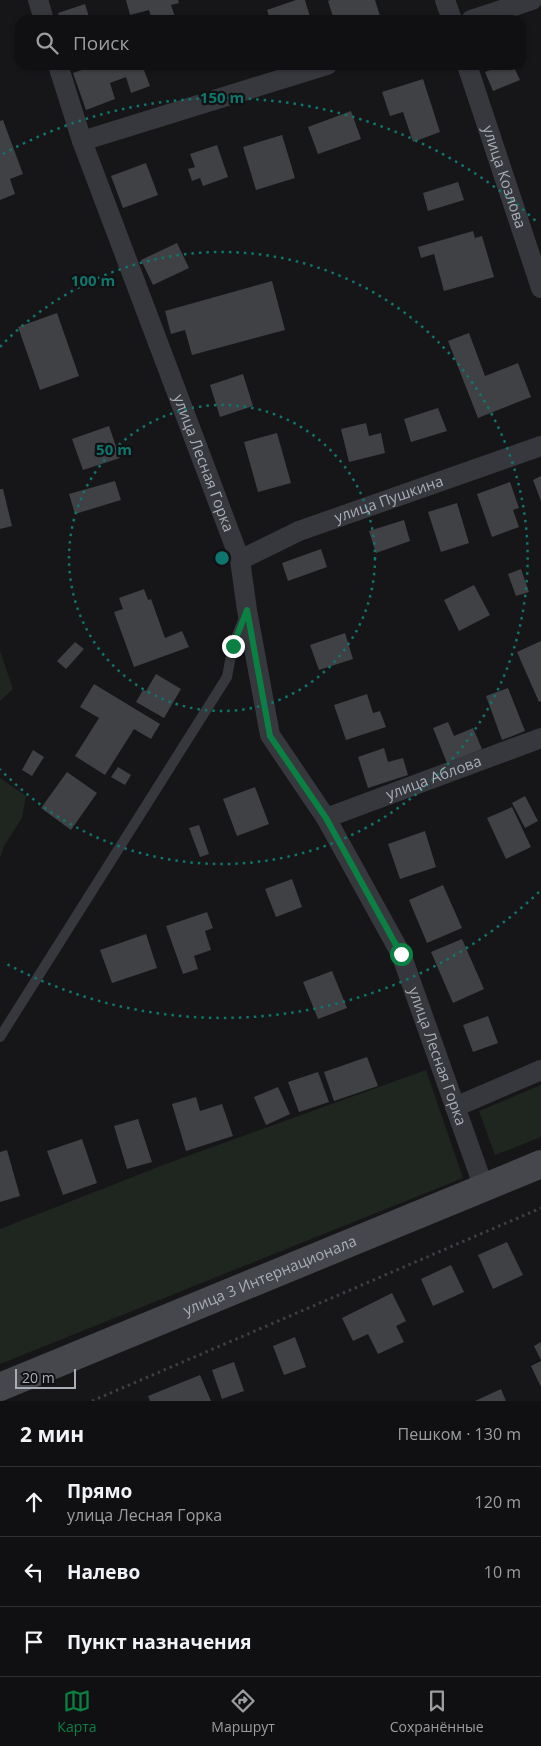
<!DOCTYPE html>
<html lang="ru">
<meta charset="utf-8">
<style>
body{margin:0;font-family:"Open Sans",sans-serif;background:#19191b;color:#f1f3f6}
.scale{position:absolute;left:15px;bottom:12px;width:61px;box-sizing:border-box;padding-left:5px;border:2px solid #a8adb8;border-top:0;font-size:14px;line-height:18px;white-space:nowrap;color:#a8adb8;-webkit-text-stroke:4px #111113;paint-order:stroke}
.stop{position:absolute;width:15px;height:15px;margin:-11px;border:4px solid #0b8043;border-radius:50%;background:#fff}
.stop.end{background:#0b8043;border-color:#fff;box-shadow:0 1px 5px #0008}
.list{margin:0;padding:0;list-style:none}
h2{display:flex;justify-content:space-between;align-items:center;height:65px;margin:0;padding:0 20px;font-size:21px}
h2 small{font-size:16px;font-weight:400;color:#9c9d9f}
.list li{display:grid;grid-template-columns:32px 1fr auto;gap:15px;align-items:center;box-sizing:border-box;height:70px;padding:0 20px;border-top:1px solid #303032}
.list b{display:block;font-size:19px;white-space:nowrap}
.list p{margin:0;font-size:16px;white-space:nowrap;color:#9c9d9f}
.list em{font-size:16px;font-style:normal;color:#9c9d9f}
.icon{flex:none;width:28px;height:28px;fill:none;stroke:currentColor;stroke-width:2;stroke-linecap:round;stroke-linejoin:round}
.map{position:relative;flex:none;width:541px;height:1401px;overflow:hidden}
.search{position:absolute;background:#101012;box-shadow:0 1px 4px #0004;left:15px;right:15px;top:15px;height:55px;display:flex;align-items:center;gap:12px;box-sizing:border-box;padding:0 18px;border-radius:15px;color:#9c9d9f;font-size:19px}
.sheet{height:275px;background:#101012}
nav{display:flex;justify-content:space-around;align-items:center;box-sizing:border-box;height:70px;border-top:1px solid #303032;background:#101012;font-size:14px;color:#9c9d9f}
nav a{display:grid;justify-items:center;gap:2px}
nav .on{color:#0b8043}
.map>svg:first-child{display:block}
</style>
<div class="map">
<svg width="541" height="1401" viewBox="0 0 541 1401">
<rect width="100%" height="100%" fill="#161618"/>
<path fill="#1e261f" d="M0,651L13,689L0,701Z
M0,778L26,796L22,818L4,846L0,858Z
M426,1070L463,1178L0,1364V1229L171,1162Z
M541,1085V1137L495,1155L479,1111Z"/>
<path fill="#404145" d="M126,0H178L179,3L171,5L176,20H152L149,10L130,15Z
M296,0H305L311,20H270L267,10Z
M330,0H375L380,16L367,20H334L328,1Z
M85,4L90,20H60L58,13Z
M96,65H142L150,86L131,93L126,77L110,83L115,99L86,110L73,73Z
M503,65H513L520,80L493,91L485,72Z
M423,79L440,132L413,142L403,112L390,116L382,92Z
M351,111L361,139L318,154L308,127Z
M3,120L23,174L10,179L15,194L0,200V121Z
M282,135L295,178L256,190L243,147Z
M217,145L228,177L203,186L200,178L192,181L188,169L195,167L190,154Z
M146,163L158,195L123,208L111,176Z
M458,182L464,200L428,211L423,193Z
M473,231L475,238L482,236L494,277L444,291L434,254L421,258L418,247Z
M177,243L189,268L153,285L141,260Z
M272,281L285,330L192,355L185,330L171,334L165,311Z
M57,313L79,376L40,390L18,327Z
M469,333L485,376L518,363L531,397L478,418L448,341Z
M243,374L253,406L220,417L210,385Z
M438,408L447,431L411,442L404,419Z
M366,423L369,436L381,433L385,453L349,462L341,429Z
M109,426L120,458L83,470L72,439Z
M277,433L291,483L258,492L244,442Z
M541,476V501L533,480Z
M115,481L121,500L75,514L69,494Z
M510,482L519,508L513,510L519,527L492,537L477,494Z
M0,489H3L12,526L0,529Z
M457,503L469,543L441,552L428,512Z
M404,520L410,541L376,553L369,531Z
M321,549L327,567L288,581L282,563Z
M521,569L529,592L516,596L508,574Z
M474,585L490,615L459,631L444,600Z
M144,589L148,600L151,599L165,638L182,631L189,647L134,667L114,612L123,609L119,598Z
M345,633L353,659L319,670L310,645Z
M541,641V701L539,702L517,652Z
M75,642L84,649L66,669L57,661Z
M156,674L181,689L164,718L136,702L143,690L146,691Z
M94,684L160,724L151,739L134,729L105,775L75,756L99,718L80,707Z
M508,688L525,731L502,740L486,696Z
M367,694L373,713L380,711L386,727L346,740L334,705Z
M448,722L454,736L473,728L482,749L447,763L433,728Z
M384,748L388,762L403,758L408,775L368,788L358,757Z
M33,750L44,757L32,776L22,770Z
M118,767L131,775L125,785L111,777Z
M67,772L97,793L71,830L41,808Z
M255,787L269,824L237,836L223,799Z
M525,796L538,821L525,828L512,803Z
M512,807L531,847L506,859L487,818Z
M199,825L209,854L200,857L189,828Z
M425,831L436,867L400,879L388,844Z
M292,879L302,907L276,917L265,889Z
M443,885L462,928L427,943L409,900Z
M207,912L213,928L205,931L211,950L194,956L198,969L183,974L166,926Z
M146,934L157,968L112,983L100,950Z
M462,939L484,989L453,1003L431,952Z
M332,971L347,1008L318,1019L303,982Z
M488,1016L498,1043L473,1052L463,1025Z
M367,1057L378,1086L334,1101L324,1072Z
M318,1072L329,1102L299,1112L288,1082Z
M278,1087L290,1114L266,1125L254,1097Z
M196,1097L200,1111L222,1104L233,1136L186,1151L172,1104Z
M138,1119L152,1162L127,1169L114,1126Z
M82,1139L97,1183L63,1195L47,1151Z
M7,1150L20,1196L0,1202V1152Z
M507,1242L523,1275L493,1289L478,1255Z
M451,1265L464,1292L433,1306L421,1279Z
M392,1293L406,1321L396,1326L404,1342L378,1354L368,1334L353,1341L342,1318Z
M295,1337L306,1367L284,1375L273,1346Z
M541,1342V1360L534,1346Z
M541,1361V1387L531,1366Z
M234,1362L244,1391L222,1399L212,1370Z
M200,1375L211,1401H150L148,1396Z
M501,1389L506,1401H475Z"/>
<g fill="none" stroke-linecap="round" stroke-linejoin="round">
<path stroke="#3d3f44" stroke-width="3" stroke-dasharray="2.5 4" stroke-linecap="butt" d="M92,1401L541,1208"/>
<path stroke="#37383d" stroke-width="10" d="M0,1037L227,677L233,645L245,616"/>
<g stroke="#37383d" stroke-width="20">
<path d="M38,0L44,20"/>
<path d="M445,0L452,20"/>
<path d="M471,20L532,0"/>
<path id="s1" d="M58,65L82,141L240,560L247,610L270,735L326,818L401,954L484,1188"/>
<path id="s2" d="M467,65L541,288"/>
<path d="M82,141L327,65"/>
<path id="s3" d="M240,560L299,531L541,446"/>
<path id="s4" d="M326,818L541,738"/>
<path d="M455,1107L541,1070"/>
</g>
<path stroke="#45474d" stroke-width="28" id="s5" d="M0,1387L541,1164"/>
</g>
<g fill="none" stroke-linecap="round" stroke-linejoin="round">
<path stroke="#0b8043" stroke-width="6" d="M233,646L247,610L270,736L326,818L401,954"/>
</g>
<g fill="none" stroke="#0f766e" stroke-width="2.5" stroke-dasharray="2.5 5">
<circle cx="222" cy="558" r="153"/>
<path d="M0 347A306 306 0 1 1 0 769"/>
<path d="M539 892A460 460 0 0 1 3 962M3 154A460 460 0 0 1 539 224"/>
</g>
<g text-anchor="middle" stroke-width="4.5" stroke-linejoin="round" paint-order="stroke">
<g font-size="15" fill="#a8adb8" stroke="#111113">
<text dy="5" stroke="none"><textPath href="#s2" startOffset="118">улица Козлова</textPath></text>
<text dy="5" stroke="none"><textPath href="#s1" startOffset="424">улица Лесная Горка</textPath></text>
<text dy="5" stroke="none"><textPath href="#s3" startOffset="161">улица Пушкина</textPath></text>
<text dy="5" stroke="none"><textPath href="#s4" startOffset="115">улица Аблова</textPath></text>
<text dy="5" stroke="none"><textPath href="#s1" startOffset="1069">улица Лесная Горка</textPath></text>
<text dy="5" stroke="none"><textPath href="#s5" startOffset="292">улица 3 Интернационала</textPath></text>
</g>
</g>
<circle cx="222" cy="558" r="8" fill="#0f766e" stroke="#111113" stroke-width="2.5"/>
<g font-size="15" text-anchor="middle" font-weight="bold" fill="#0f766e" stroke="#111113" stroke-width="4.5" stroke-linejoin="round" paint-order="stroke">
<text x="222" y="103">150 m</text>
<text x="93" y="286">100 m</text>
<text x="114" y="455">50 m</text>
</g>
</svg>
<div class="scale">20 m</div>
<div class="stop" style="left:401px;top:954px"></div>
<div class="stop end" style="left:233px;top:646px"></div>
<div class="search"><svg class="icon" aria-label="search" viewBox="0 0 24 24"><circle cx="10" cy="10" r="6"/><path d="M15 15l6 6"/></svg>Поиск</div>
</div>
<section class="sheet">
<h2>2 мин<small>Пешком · 130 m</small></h2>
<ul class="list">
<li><svg class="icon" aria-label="ahead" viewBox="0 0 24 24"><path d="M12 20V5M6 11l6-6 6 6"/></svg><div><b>Прямо</b><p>улица Лесная Горка</p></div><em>120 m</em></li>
<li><svg class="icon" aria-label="left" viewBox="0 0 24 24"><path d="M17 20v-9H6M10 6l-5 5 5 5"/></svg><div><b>Налево</b></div><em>10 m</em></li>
<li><svg class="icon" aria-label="arrive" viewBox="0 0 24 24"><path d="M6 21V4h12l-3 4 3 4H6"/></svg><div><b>Пункт назначения</b></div></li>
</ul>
</section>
<nav>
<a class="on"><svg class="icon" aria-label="map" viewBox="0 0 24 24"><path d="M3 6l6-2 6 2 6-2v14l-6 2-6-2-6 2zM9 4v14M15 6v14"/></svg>Карта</a>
<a><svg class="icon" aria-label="directions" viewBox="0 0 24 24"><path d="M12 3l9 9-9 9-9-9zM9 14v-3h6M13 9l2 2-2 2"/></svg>Маршрут</a>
<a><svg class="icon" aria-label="saved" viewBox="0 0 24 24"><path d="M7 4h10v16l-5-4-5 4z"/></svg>Сохранённые</a>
</nav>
